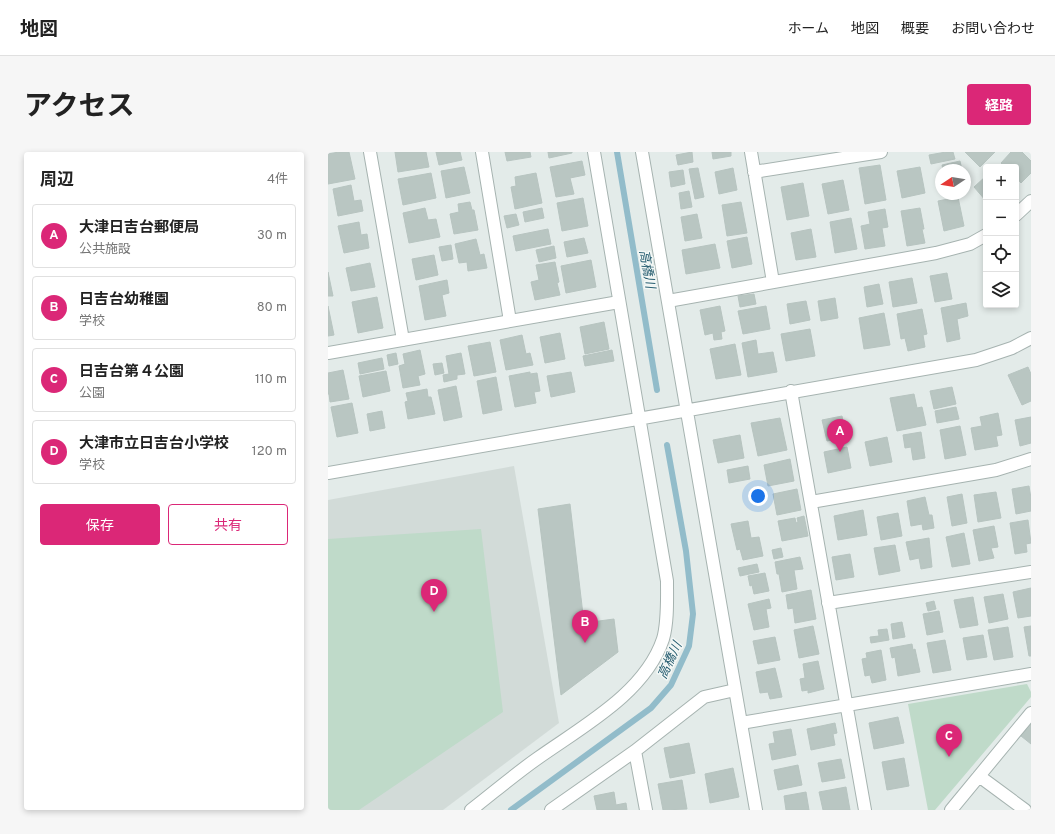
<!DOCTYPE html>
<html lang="ja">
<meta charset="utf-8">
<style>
body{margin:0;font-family:Overpass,"Noto Sans JP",sans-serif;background:#f6f6f6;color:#222}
.controls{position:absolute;right:12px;top:12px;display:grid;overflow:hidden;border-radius:4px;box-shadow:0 2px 6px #0003}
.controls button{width:36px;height:36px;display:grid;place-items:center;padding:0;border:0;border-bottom:1px solid #e0e0e0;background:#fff;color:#222;font:20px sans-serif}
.compass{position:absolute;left:607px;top:12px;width:36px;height:36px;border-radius:50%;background:#fff;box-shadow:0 2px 6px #0003;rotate:258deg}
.you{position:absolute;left:430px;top:344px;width:14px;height:14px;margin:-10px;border:3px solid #fff;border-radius:50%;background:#1a73e8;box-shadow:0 0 0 6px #1a73e833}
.badge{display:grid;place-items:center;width:26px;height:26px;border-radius:50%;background:#db2777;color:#fff;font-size:13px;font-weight:700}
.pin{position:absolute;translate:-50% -33px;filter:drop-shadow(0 1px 2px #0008)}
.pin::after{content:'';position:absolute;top:21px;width:14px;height:12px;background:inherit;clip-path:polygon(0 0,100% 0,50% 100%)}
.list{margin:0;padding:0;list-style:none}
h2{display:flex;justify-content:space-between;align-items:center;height:52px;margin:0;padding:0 16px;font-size:17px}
h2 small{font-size:13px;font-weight:400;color:#767676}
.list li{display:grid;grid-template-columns:26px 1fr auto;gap:12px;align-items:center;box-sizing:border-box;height:64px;margin:0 8px 8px;padding:0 8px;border:1px solid #e0e0e0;border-radius:4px}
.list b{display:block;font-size:15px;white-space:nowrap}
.list p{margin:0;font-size:13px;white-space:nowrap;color:#767676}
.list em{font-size:13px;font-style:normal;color:#767676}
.actions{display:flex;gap:8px;padding:12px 16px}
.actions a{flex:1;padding:9px 0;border:1px solid #db2777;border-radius:4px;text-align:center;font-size:14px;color:#db2777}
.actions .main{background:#db2777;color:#fff}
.icon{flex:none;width:22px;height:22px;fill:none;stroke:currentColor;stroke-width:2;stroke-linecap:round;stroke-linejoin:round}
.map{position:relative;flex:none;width:703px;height:658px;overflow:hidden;border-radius:4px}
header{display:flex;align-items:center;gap:24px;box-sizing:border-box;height:56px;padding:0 20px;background:#fff;border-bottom:1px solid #e0e0e0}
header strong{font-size:19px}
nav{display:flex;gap:22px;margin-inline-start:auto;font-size:14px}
.intro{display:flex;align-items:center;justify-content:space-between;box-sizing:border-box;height:96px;padding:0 24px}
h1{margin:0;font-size:28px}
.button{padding:10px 18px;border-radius:4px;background:#db2777;color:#fff;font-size:14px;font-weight:700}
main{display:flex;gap:24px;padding:0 24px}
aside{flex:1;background:#fff;border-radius:4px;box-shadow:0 2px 6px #0003}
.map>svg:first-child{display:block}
</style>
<header>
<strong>地図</strong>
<nav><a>ホーム</a><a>地図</a><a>概要</a><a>お問い合わせ</a></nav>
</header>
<div class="intro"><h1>アクセス</h1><a class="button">経路</a></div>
<main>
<aside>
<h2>周辺<small>4件</small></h2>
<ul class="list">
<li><span class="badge">A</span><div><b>大津日吉台郵便局</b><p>公共施設</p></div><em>30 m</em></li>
<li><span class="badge">B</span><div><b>日吉台幼稚園</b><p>学校</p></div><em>80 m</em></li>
<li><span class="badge">C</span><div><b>日吉台第４公園</b><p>公園</p></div><em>110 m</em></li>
<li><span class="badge">D</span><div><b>大津市立日吉台小学校</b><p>学校</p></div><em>120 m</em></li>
</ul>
<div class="actions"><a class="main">保存</a><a>共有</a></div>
</aside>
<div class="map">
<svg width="703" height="658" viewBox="0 0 703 658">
<rect width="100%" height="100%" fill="#e3ebe9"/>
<path fill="#d2dbd8" d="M186,314L231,571L115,658H0V348Z"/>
<path fill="#bfdac9" d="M153,377L175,560L31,658H0V387Z
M699,532L703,540V545L607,658H600L580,552Z"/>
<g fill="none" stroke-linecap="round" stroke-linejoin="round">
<path stroke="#92bcca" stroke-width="6" d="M289,0L329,238
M183,658L323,556L343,533L361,494L365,462L358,399L339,293"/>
</g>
<path fill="#b9c6c2" stroke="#b7c4c0" d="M11,0H21L27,27L0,32V2Z
M67,0H98L101,15L70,20Z
M108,0H132L134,8L111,13Z
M177,0H202L203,5L179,9Z
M220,0H244V1L221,6Z
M364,0L365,10L350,13L348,3Z
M384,0H403V4L385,7Z
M618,0H625L627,7L603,12L601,3Z
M637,0H667L652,15Z
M683,0H694L703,9V21L693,31L688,25V15H677L673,11Z
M254,9L257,23L242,26L246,42L228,45L222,15Z
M632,9L634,18H615L614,13Z
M552,13L558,48L537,52L531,16Z
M136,15L142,41L118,46L113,19Z
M592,15L597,41L574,46L569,19Z
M370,16L376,45L367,47L361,17Z
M405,16L409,38L391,42L387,20Z
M355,18L357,32L343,35L341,20Z
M103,21L108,46L75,53L70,27Z
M208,21L214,51L187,57L183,35L188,34L187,25Z
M658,24V49L646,35Z
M515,28L521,58L500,62L494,32Z
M475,31L481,64L459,68L453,35Z
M23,33L26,49L33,48L35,59L10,64L5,37Z
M361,39L364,55L353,57L351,41Z
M630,45L636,74L616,79L610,49Z
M255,46L260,74L234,79L229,51Z
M142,50L144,58H146L150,78L126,82L122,62L131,60L130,52Z
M413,50L419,81L399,84L394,53Z
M97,56L100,68L108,67L112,85L81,91L75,61Z
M214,56L216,66L197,70L195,60Z
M592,56L596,77H594L597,91L579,94L573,59Z
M557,57L560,75L554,76L557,94L537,97L533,74L542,72L540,60Z
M188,62L191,73L179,76L176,64Z
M369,62L374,86L357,89L353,65Z
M523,66L529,97L507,101L502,70Z
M31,70L33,83L39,82L41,96L16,101L10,74Z
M220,77L223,92L188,99L185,84Z
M483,77L488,105L468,108L463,81Z
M419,85L424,112L404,116L399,89Z
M256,86L260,101L239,105L236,90Z
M148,87L152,103L156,102L159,116L140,119L139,110L131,111L127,92Z
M387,92L392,116L358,122L354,98Z
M123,93L125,107L114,109L111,95Z
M226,94L228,106L211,110L208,98Z
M106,103L110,123L88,128L84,107Z
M263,108L268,135L238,141L233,114Z
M227,110L231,130L229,131L232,143L207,148L203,130L211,128L208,113Z
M42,111L47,135L23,139L18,116Z
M0,120L5,144H0Z
M619,121L624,147L607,150L602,124Z
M584,126L589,151L565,155L561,130Z
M119,128L121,141L114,143L118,164L97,168L91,134Z
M551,132L555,152L539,155L536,135Z
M426,142L428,152L412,155L410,144Z
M49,145L55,176L30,181L24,150Z
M507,146L510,166L493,169L490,149Z
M478,149L482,168L462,172L459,152Z
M638,151L640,164L629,167L632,187L619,190L613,156Z
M0,154L6,183L0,184Z
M392,154L397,179L393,180L394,187L386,188L385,181L377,183L372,158Z
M438,154L442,177L415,182L410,159Z
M594,157L599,182L595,183L597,195L580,199L577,186L573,187L569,162Z
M556,161L562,193L536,197L531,166Z
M276,170L281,197L257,202L252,175Z
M482,177L487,204L458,209L453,182Z
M232,181L237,207L217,211L212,185Z
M194,183L198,202L202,201L205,213L178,218L172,188Z
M428,188L430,202L445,200L449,220L420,225L414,191Z
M162,190L168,220L146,224L140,194Z
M407,192L413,223L388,227L382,197Z
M92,198L97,222L90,224L92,233L75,236L71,214L77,212L75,202Z
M284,198L286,209L257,214L255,204Z
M68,201L70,212L61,214L59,203Z
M133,201L137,222L129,223V227L116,230L115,223L121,222L118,204Z
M54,206L56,217L32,222L30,211Z
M114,211L116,221L107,223L105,212Z
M700,215L703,222V249L694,253L680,223Z
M15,218L21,247L2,250L1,242H0V221Z
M58,219L62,239L35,245L31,224Z
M202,220V222L209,221L212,239L206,240L208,251L187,255L181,224Z
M243,220L247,240L223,245L219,224Z
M168,225L174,258L155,262L149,229Z
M128,234L134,265L116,269L110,238Z
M624,235L628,252L606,257L602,239Z
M99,237L100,245H103L107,262L80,267L77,250L80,249L78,241Z
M586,242L589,256L594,255L598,273L569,279L562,246Z
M24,251L30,281L9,285L3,255Z
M628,255L631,267L609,271L607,259Z
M54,259L57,276L42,279L39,262Z
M670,261L674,283L668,284L670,294L647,298L643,276L654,274L652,265Z
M514,264L518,285L499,289L494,268Z
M703,265V291L692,294L687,268Z
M452,266L459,298L430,304L423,271Z
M632,274L638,303L617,307L612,278Z
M593,280L597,306L585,308L583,295L577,296L575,283Z
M412,283L416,306L390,311L385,288Z
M559,285L564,310L542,314L537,290Z
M519,295L523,316L500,321L496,300Z
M462,307L466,329L440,334L436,313Z
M420,314L422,327L401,331L399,318Z
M701,334L703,346V359L688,362L684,337Z
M469,337L473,358L449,363L445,342Z
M668,340L673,366L650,370L646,343Z
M634,342L639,371L624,374L619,345Z
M597,345L601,363H604L606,376L595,378L594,372L583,374L579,349Z
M242,352L256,471L286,467L290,500L233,543L210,357Z
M535,358L539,383L510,388L506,364Z
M570,361L574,384L553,388L549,365Z
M476,364L480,384L454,389L450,369L467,366L468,371L470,370L469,366Z
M700,368L703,391L698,392L699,400L687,402L682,371Z
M420,369L423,386L431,385L435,404L415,408L412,397L409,398L403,372Z
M666,374L670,395L663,396L666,406L651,409L645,378Z
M636,381L642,412L624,415L618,385Z
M601,386L604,415L593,417L591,406L582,408L578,390Z
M567,393L572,419L551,423L546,396Z
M453,396L455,405L446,407L444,398Z
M522,402L526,425L508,428L504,405Z
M472,405L475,417L466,418L469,437L454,440L451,422H449L447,410Z
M429,412L431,420L412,424L410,416Z
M437,421L441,439L426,442L424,433L422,434L420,424Z
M703,436V464L690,466L685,440Z
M483,438L488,467L467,471L465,456L460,457L458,443Z
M675,442L680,467L661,471L656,445Z
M645,445L650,473L632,476L626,448Z
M441,447L443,456L438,457L441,475L426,478L420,452Z
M606,449L608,457L600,459L598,451Z
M611,459L615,480L599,483L595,462Z
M574,470L577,485L565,487L563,472Z
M485,474L491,502L471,506L466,478Z
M703,474V504H701L696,475Z
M680,475L685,505L666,508L660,478Z
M559,477L561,488L543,491L542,485L551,484L550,478Z
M655,483L659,505L639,508L635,486Z
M447,485L452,508L430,512L425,489Z
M617,488L623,518L605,521L599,491Z
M584,492L585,498L587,497L592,520L570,524L567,505L564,506L562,496Z
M553,498L558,528L544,531L542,523L537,524L534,507L539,506L538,501Z
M490,509L496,537L480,541V538L474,539L472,527L477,526L475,512Z
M447,516L454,545L442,547L440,540L432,541L428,520Z
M570,565L576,591L546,597L541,571Z
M507,571L509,581L505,582L507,593L483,598L479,577Z
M703,572V592L693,584Z
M463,577L468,603L444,608L441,592L447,591L445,580Z
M361,591L367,621L342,626L336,596Z
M576,606L581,634L559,638L554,610Z
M513,607L517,626L494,630L490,611Z
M470,613L474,633L450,638L446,618Z
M405,616L411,645L382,651L377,622Z
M354,628L359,657L335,658L330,632Z
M518,635L522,658H495L491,640Z
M286,640L288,653L298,651L299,658H269L266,644Z
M478,640L481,658H458L456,644Z"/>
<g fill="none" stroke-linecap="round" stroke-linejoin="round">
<defs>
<path id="minor" d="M42,0L75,188
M154,0L182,169
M314,0L428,658
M423,0L445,130
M426,20L553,0
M688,63L703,49
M340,149L608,101L642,92L658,83
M0,201L291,150
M463,239L537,658
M0,321L648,208L684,196L703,186
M483,350L668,318L703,307
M500,451L703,420
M413,571L703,522
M307,599L318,658
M651,624L697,658
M143,658C165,641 187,622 210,606C255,574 317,541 335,487C340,470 339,447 339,429L266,0
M223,658L307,599L376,545L407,538
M623,658L703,561"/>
</defs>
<use href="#minor" stroke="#a6b3b0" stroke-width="14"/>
<use href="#minor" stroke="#fff" stroke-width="12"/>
</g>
<g text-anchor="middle" stroke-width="3" stroke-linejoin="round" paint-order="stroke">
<g font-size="13" font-style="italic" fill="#265d70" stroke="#f4f8f6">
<text transform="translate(320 117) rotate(80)" y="5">高橋川</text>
<text transform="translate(341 508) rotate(-65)" y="5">高橋川</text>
</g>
</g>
</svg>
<div class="controls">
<button>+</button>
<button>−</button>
<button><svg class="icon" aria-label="locate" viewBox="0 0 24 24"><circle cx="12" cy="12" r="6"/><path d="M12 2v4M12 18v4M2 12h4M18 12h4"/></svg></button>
<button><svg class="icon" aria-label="layers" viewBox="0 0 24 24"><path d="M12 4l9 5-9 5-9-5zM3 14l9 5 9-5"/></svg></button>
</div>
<svg class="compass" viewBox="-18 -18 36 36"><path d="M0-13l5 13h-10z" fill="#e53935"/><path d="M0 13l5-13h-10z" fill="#767676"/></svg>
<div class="you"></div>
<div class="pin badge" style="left:512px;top:300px">A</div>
<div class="pin badge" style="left:257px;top:491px">B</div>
<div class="pin badge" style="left:621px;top:605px">C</div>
<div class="pin badge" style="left:106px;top:460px">D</div>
</div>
</main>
